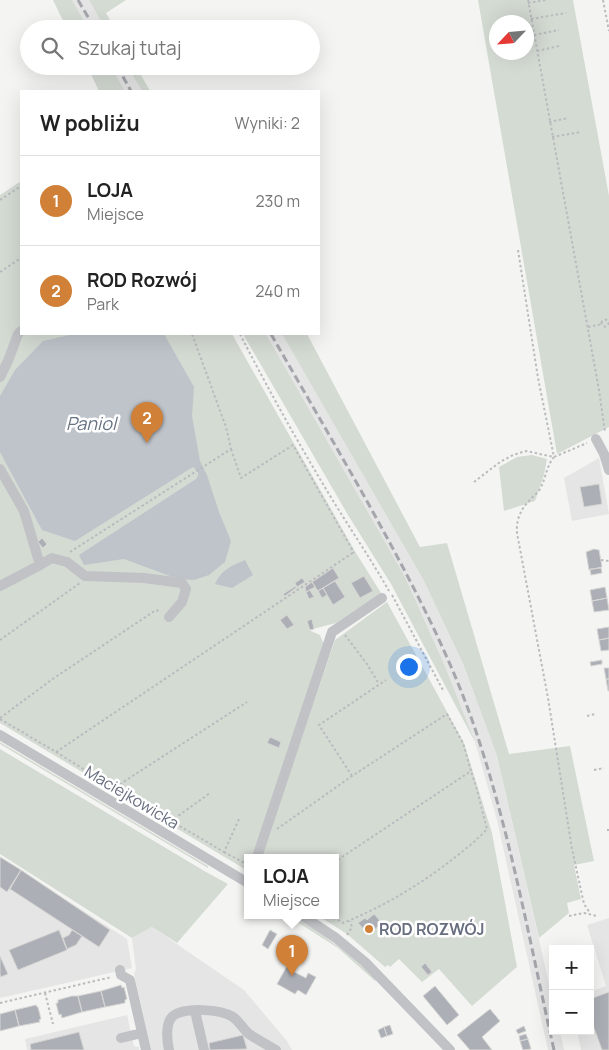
<!DOCTYPE html>
<html lang="pl">
<meta charset="utf-8">
<style>
body{margin:0;font-family:Manrope,sans-serif;background:#f6f6f6;color:#222}
.controls{position:absolute;right:15px;bottom:15px;display:grid;overflow:hidden;border-radius:0px;box-shadow:0 5px 20px #0002}
.controls button{width:45px;height:45px;display:grid;place-items:center;padding:0;border:0;border-bottom:1px solid #e0e0e0;background:#fff;color:#222;font:25px sans-serif}
.compass{position:absolute;left:489px;top:15px;width:45px;height:45px;border-radius:50%;background:#fff;box-shadow:0 5px 20px #0002;rotate:244deg}
.you{position:absolute;left:408px;top:666px;width:18px;height:18px;margin:-12px;border:4px solid #fff;border-radius:50%;background:#1a73e8;box-shadow:0 0 0 8px #1a73e833}
.badge{display:grid;place-items:center;width:32px;height:32px;border-radius:50%;background:#d08137;color:#fff;font-size:16px;font-weight:700}
.pin{position:absolute;translate:-50% -41px;filter:drop-shadow(0 1px 2px #0008)}
.pin::after{content:'';position:absolute;top:26px;width:18px;height:15px;background:inherit;clip-path:polygon(0 0,100% 0,50% 100%)}
.popup{position:absolute;left:244px;top:854px;width:95px;height:65px;box-sizing:border-box;display:grid;place-content:center;border-radius:0px;background:#fff;filter:drop-shadow(0 1px 4px #0005);font-size:16px;white-space:nowrap;color:#767676}
.popup b{font-size:19px;color:#222}
.popup::after{content:'';position:absolute;left:50%;top:100%;margin-left:-10px;border:10px solid transparent;border-top-color:#fff}
.list{margin:0;padding:0;list-style:none}
h2{display:flex;justify-content:space-between;align-items:center;height:65px;margin:0;padding:0 20px;font-size:21px}
h2 small{font-size:16px;font-weight:400;color:#767676}
.list li{display:grid;grid-template-columns:32px 1fr auto;gap:15px;align-items:center;box-sizing:border-box;height:90px;padding:0 20px;border-top:1px solid #e0e0e0}
.list b{display:block;font-size:19px;white-space:nowrap}
.list p{margin:0;font-size:16px;white-space:nowrap;color:#767676}
.list em{font-size:16px;font-style:normal;color:#767676}
.icon{flex:none;width:28px;height:28px;fill:none;stroke:currentColor;stroke-width:2;stroke-linecap:round;stroke-linejoin:round}
.map{position:relative;flex:none;width:609px;height:1050px;overflow:hidden}
.search{position:absolute;background:#fff;box-shadow:0 5px 20px #0002;left:20px;top:20px;width:300px;height:55px;display:flex;align-items:center;gap:12px;box-sizing:border-box;padding:0 18px;border-radius:28px;color:#767676;font-size:19px}
.panel{position:absolute;background:#fff;box-shadow:0 5px 20px #0002;left:20px;top:90px;width:300px;height:245px;border-radius:0px}
.map>svg:first-child{display:block}
</style>
<div class="map">
<svg width="609" height="1050" viewBox="0 0 609 1050">
<rect width="100%" height="100%" fill="#f4f5f2"/>
<path fill="#e5e5e5" d="M72,0H89L105,29H89Z
M111,66H127L142,91H125Z
M266,334H282L424,581L464,666L497,756L553,1001V1031H560L564,1050H548L497,820L475,742L404,575Z
M599,458L609,514L572,521L564,478Z
M0,857L127,939L132,968L0,998Z
M609,918V1050H581L577,1031H590V992L606,986L587,925Z
M152,927L244,990L287,1041L292,1050H151L134,973L136,970L132,938Z
M127,1015L134,1046L139,1047V1050H27L25,1039Z"/>
<path fill="#d4dbd3" fill-rule="evenodd" d="M53,0H72L89,29H67Z
M89,0H126L106,13L115,29H105Z
M478,0H573L609,196V427L557,454ZM496,22H526V52H496Z
M87,66H111L125,91H99Z
M127,66H136L150,91H142Z
M21,181V334H232L356,553L381,593L336,623L309,630L320,635L324,645L254,857H248V871L0,723V195Z
M243,334H266L404,575L443,662L475,742L391,584L348,515Z
M282,334H307L420,547L447,543L509,754L570,746L594,861L574,865L581,899L567,903L569,913L539,938L497,756L464,666L424,581Z
M532,455L547,459L544,475L535,501L504,511L499,467L517,457Z
M387,602L464,743L492,833L517,967L472,1006L439,969L422,982L399,959L390,967L388,965L385,967L347,934L317,915H336V857H261L335,640Z
M0,742L208,866V868L0,744Z
M0,749L206,872L228,884L177,943L152,927L132,938L0,854Z
M286,915H291C322,934 351,954 376,979L375,981L338,948Z"/>
<path fill="#bfc4cb" d="M74,334H164L194,387L192,416L200,461L207,475L219,512L231,541L225,562L209,575L194,580L178,579L124,559L84,565L79,555L196,479L198,476V472L193,467L75,541L42,530L0,452V396L15,370L43,341Z
M245,560L253,575L232,588L215,584C221,570 231,566 245,560Z"/>
<path fill="#acafb6" stroke="#d6d6d4" d="M599,484L602,504L584,507L580,487Z
M42,538L47,544L43,548L38,542Z
M594,549L599,550L602,567L589,570L586,552Z
M333,568L339,578L318,591L312,582Z
M601,568L602,573L591,575L590,569Z
M364,576L373,591L360,598L351,583Z
M302,578L305,582L297,587L295,583Z
M335,581L345,597L333,605L323,588Z
M312,582L315,587L306,592L305,587Z
M296,586L297,587L285,596L283,594Z
M605,587L607,598L592,601L590,590Z
M323,588L327,595L322,598L318,591Z
M310,590L314,597L309,599L306,592Z
M607,598L609,610L594,612L592,601Z
M287,615L294,625L287,629L280,620Z
M312,619L314,629L310,630L307,621Z
M609,627V638L599,640L597,629Z
M609,638V650L601,651L599,640Z
M602,660V664L591,666L590,662Z
M604,668H609V679H606Z
M606,679H609V691H608Z
M270,737L281,742L279,748L267,743Z
M0,857L21,870L7,892L0,887Z
M21,870L110,930L99,947L10,889Z
M374,914L382,923L369,935L358,923L365,918L367,920Z
M59,930L67,950L18,970L9,950Z
M72,930L82,936L76,945L67,949L63,938L69,935Z
M270,930L277,934L268,949L262,945Z
M0,956L8,974L1,977L0,974Z
M292,957L299,962L294,972L306,978L308,973L316,977L306,995L298,990L295,994L277,984Z
M425,963L432,972L428,975L421,967Z
M121,985L122,988L124,987L127,999L125,1000V1003L105,1007L101,991Z
M435,986L459,1015L447,1025L423,996Z
M101,991L105,1007L82,1012L78,996Z
M609,992V1050H602L590,1017V999Z
M72,996H78L82,1012L62,1018L61,1014L59,1015L56,1003H58V1000Z
M36,1005L37,1007H38L41,1019L39,1020L40,1022L19,1026L15,1010Z
M490,1009L500,1021L482,1037L492,1050H470L457,1035Z
M15,1010L19,1026L0,1031V1014Z
M390,1025L393,1034L387,1036L384,1027Z
M524,1026L526,1031L518,1034L516,1030Z
M384,1027L387,1036L381,1038L378,1030Z
M79,1032L84,1050H31L30,1044Z
M526,1034L528,1039L520,1041L519,1036Z
M243,1035L247,1049L210,1050L209,1043Z
M528,1039L531,1049L523,1050L520,1041Z"/>
<g fill="none" stroke-linecap="round" stroke-linejoin="round">
<path stroke="#babbbe" stroke-width="2" stroke-dasharray="2.5 2.5" stroke-linecap="butt" d="M528,0L599,390L605,432
M603,0L609,31
M528,3L546,0
M531,19L566,13
M534,35L559,30
M537,51L559,46
M549,122L568,118
M552,137L581,132
M0,200L21,186
M518,250L538,378L554,457C546,467 546,478 540,489C537,494 532,497 529,501C520,510 516,521 517,533L548,698L572,849L584,904L590,913
M0,272L21,258
M601.5 323a3.5 3.5 0 1 1 7 0a3.5 3.5 0 1 1-7 0Z
M588,327L602,324
M240,334C269,391 301,448 335,504C353,533 372,561 389,591
M231,449L241,478L293,445L354,553
M474,482L500,462L513,455L526,451L554,457L587,443
M70,552L231,449L226,427L192,334
M601,560L609,561
M392,595L444,692
M345,635L367,664L379,684
M0,640L80,583
M587,716L595,714
M0,718L54,678L156,610L161,612
M0,719L56,752L354,552
M56,752L114,788L247,702
M594,770L604,768
M352,776L319,725L386,680
M114,788L171,821L210,793
M171,821L224,852L240,817
M277,829L352,776L447,714L463,743L471,771L336,861
M607,830H609
M224,852L248,865
M282,915L293,921
M329,915L343,923C385,906 423,883 458,855C468,847 478,839 487,829L477,790L471,771
M569,916L584,913L597,916
M347,935L352,927L350,921
M45,993L53,1024
M0,1003L112,977"/>
<path stroke="#c1c2c6" stroke-width="10" d="M0,377L8,361L18,334L21,331
M596,439L604,454L609,470
M0,469L24,511L40,565L0,586
M40,565L52,558L67,562L85,576L144,578L182,583L186,589L182,602L169,617
M0,735L248,883
M257,857L332,632L382,598
M301,915L336,938L365,962L450,1050
M120,970L121,975L130,980L146,1050
M195,1011L204,1050
M121,1038L142,1033
M169,1050C167,1041 165,1023 173,1016C184,1007 221,1009 233,1017C239,1021 243,1029 249,1034C258,1040 267,1045 276,1050"/>
<path stroke="#a4a6ac" stroke-width="3" stroke-dasharray="8 4" stroke-linecap="butt" d="M78,0L95,29
M117,66L131,91
M271,334C303,390 336,446 368,503C406,572 444,642 471,717C509,825 529,939 554,1050"/>
</g>
<circle fill="#d08137" stroke="#fff" stroke-width="2" cx="369" cy="929" r="5"/>
<g text-anchor="middle" stroke-width="5" stroke-linejoin="round" paint-order="stroke">
<g font-size="16" fill="#676e7f" stroke="#fff">
<text transform="translate(132 797) rotate(31)" y="6">Maciejkowicka</text>
</g>
<g font-size="16" font-weight="bold" fill="#676e7f" stroke="#fff" text-anchor="start">
<text x="379" y="935">ROD ROZWÓJ</text>
</g>
<g font-size="18" font-style="italic" fill="#687483" stroke="#fff">
<text x="91" y="430">Paniol</text>
</g>
</g>
</svg>
<div class="controls">
<button>+</button>
<button>−</button>
</div>
<svg class="compass" viewBox="-18 -18 36 36"><path d="M0-13l5 13h-10z" fill="#e53935"/><path d="M0 13l5-13h-10z" fill="#767676"/></svg>
<div class="you"></div>
<div class="pin badge" style="left:292px;top:976px">1</div>
<div class="popup"><b>LOJA</b>Miejsce</div>
<div class="pin badge" style="left:147px;top:443px">2</div>
<div class="search"><svg class="icon" aria-label="search" viewBox="0 0 24 24"><circle cx="10" cy="10" r="6"/><path d="M15 15l6 6"/></svg>Szukaj tutaj</div>
<section class="panel">
<h2>W pobliżu<small>Wyniki: 2</small></h2>
<ul class="list">
<li><span class="badge">1</span><div><b>LOJA</b><p>Miejsce</p></div><em>230 m</em></li>
<li><span class="badge">2</span><div><b>ROD Rozwój</b><p>Park</p></div><em>240 m</em></li>
</ul>
</section>
</div>
